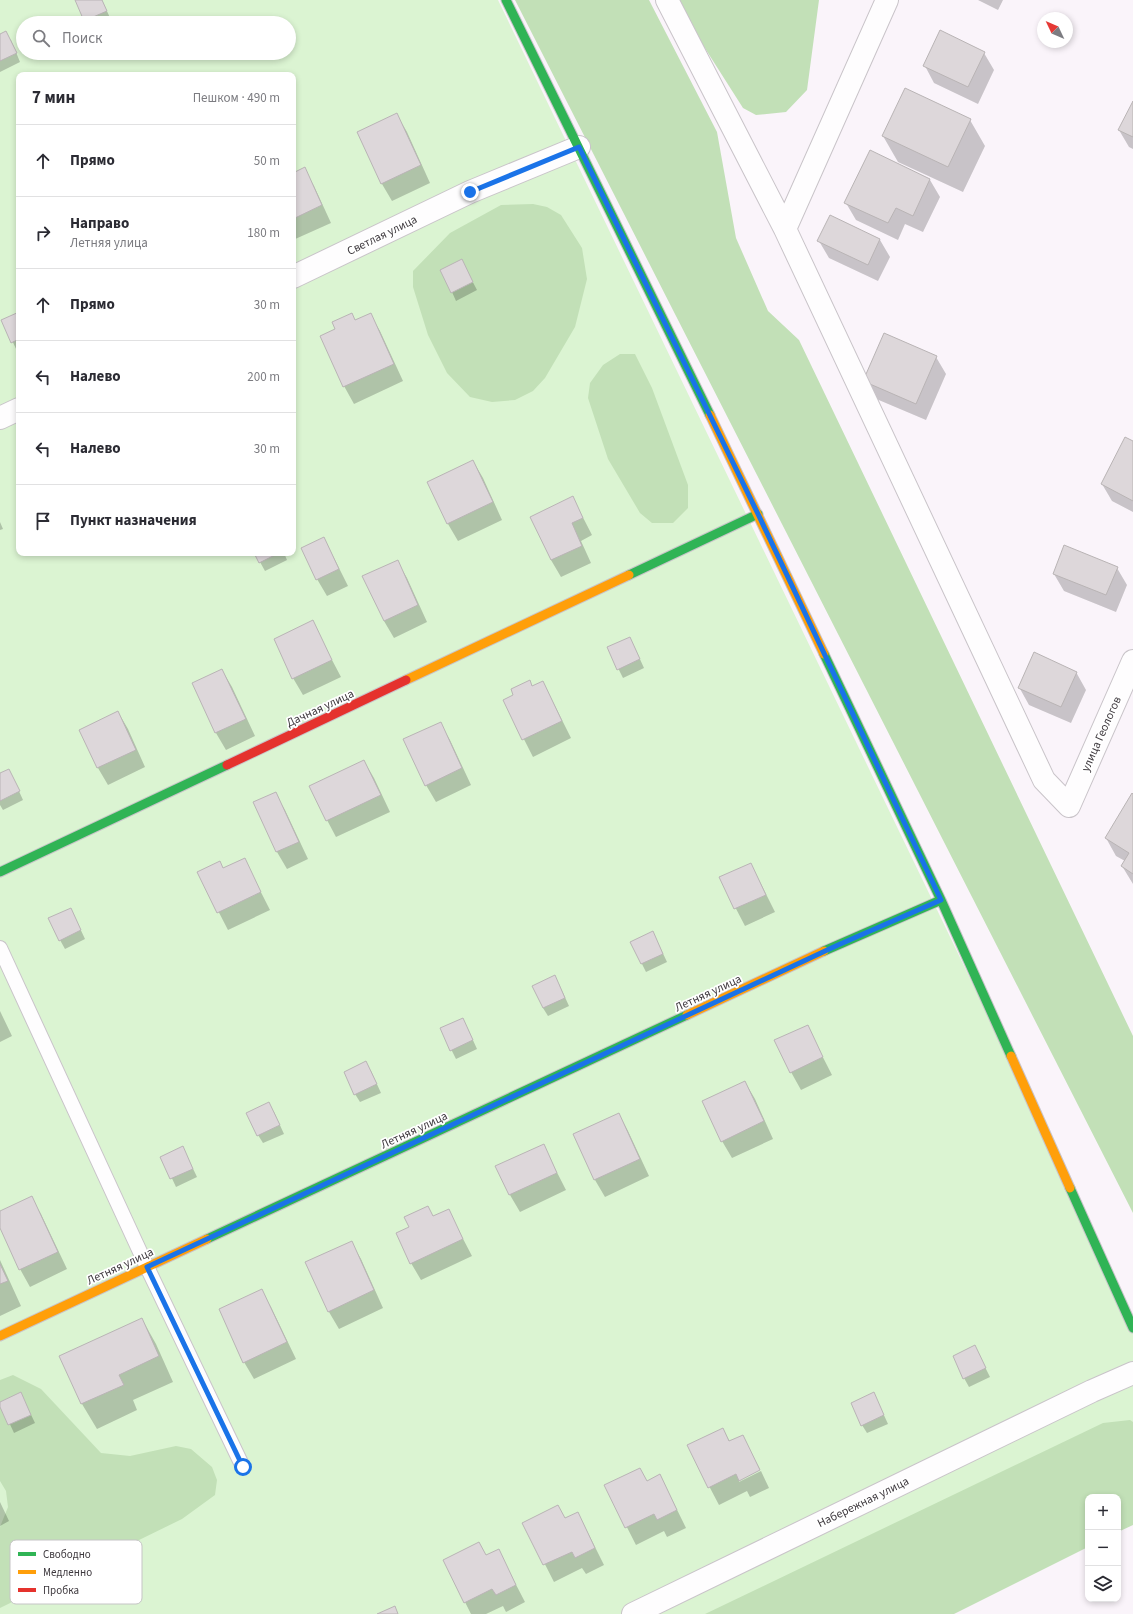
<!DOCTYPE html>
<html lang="ru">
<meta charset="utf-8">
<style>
body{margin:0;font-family:"Source Sans 3",sans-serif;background:#f7f7f7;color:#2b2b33}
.controls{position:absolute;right:12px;bottom:12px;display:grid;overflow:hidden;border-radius:8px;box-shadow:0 2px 6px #0003}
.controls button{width:36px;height:36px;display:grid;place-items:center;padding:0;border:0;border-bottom:1px solid #e1e1e2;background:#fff;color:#2b2b33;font:20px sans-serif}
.compass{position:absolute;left:1037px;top:12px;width:36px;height:36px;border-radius:50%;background:#fff;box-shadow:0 2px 6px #0003;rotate:314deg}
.stop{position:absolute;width:12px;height:12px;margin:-9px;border:3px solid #1a73e8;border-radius:50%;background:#fff}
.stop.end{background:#1a73e8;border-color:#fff;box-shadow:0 1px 4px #0008}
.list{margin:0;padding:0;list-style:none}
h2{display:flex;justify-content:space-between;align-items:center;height:52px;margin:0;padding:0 16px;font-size:17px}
h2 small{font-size:13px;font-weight:400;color:#7c7c81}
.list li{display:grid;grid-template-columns:26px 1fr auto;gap:12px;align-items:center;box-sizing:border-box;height:72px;padding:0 16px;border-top:1px solid #e1e1e2}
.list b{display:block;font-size:15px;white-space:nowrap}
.list p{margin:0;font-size:13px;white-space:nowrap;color:#7c7c81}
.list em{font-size:13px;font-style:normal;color:#7c7c81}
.icon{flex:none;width:22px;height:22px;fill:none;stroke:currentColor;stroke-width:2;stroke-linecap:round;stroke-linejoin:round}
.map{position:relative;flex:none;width:1133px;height:1614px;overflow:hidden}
.search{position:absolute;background:#fff;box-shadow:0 2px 6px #0003;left:16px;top:16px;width:280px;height:44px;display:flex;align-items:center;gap:10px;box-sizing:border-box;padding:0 14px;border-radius:22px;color:#7c7c81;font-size:15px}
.panel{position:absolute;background:#fff;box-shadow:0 2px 6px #0003;left:16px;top:72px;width:280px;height:484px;border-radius:8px}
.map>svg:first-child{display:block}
</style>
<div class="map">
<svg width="1133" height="1614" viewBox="0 0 1133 1614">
<rect width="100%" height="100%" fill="#faf4fa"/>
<path fill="#dbf4d2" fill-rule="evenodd" d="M0,0H498L1133,1316V1445L789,1614H0ZM23,23H289V53H23ZM19,75H293V553H19Z"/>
<path fill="#c2e0b7" d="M515,0H649L717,132L736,238L768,311L799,340L1133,1036V1213Z
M679,0H819L807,90L786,112L756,115L743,108L687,20Z
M533,204L547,207L561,215L582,248L587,279L575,327L545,378L533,391L515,400L492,402L470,397L447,373L428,335L413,287V271L450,233L501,205Z
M620,354H635L652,388L688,485V508L673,523H652L640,513L608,459L588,398L590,383L603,365Z
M13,1375L41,1389L101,1453L130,1456L176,1446L191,1449L212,1467L217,1480L215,1495L182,1519L0,1608V1527L8,1507L6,1491L0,1481V1380Z
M1130,1420L1133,1422V1525L1118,1532V1497H1088V1547L954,1614H705L1103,1423Z"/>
<path fill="#0003" d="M76,0H102L111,20L103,23H86Z
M978,0H1003L998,10Z
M0,35L11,40L20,62L0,72Z
M984,53L994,70L978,104L934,83L925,66Z
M1133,103V149L1129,147L1119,130Z
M397,115L407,132L430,183L392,201L382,184L359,133Z
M970,120L985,146L963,192L898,162L883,136Z
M870,151L930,180L940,197L923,232L905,224L898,240L856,220L846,203Z
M304,169L314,186L331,223L293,240V174Z
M880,240L890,257L878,281L829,258L819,241Z
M466,269L477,290L456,301L452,292Z
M19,313V350L17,351L3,321Z
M370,314L380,331L403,381L354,404L344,386L356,321Z
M936,357L946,374L926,420L874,398L864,381Z
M1133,443V512L1112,501L1102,484Z
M473,461L483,478L502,520L458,541L448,524L429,482Z
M573,498L592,535L581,541L591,563L561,577L551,560L531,517Z
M0,522L3,529L0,530Z
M324,538L348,586L327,596L317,579Z
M255,553H284L287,560L265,571Z
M397,561L407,578L427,622L394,638L384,621Z
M1117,568L1127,585L1116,612L1064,591L1054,574Z
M312,622L341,677L303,695L293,678Z
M634,646L644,668L623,678L608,648Z
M222,670L232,687L255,736L226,750L216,733Z
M1076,672L1086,690L1071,723L1029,705L1019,687Z
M543,682L571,738L533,757L504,700Z
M118,712L128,729L145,767L108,785L98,768L81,730Z
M440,723L450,740L471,785L436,802L426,785Z
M364,761L374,778L390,812L336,837L327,820Z
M0,774L13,778L23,800L3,810L0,805Z
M275,793L285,810L308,859L287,869L277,852L254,803Z
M1133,795V884L1122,866L1125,861L1116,856L1106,838Z
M244,859L270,910L228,930L198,872L223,869Z
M751,864L775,912L745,926L720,878Z
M71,909L85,939L65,949L60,940Z
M653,932L667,962L646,972L631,942Z
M559,984L569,1006L548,1016L543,1008Z
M0,1011L12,1036L0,1042Z
M807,1026L832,1075L801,1090L791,1072Z
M467,1027L477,1049L456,1059L441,1029Z
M371,1071L381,1093L360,1102L355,1094Z
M745,1082L755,1099L773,1139L732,1158L722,1141Z
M274,1112L284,1134L263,1143L258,1135Z
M619,1114L628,1131L649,1176L605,1197L595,1180L574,1135Z
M543,1145L566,1190L520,1212L510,1195Z
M187,1156L197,1177L176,1187L162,1157Z
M31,1197L41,1214L67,1269L30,1287L20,1269L0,1226V1212Z
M448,1210L472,1256L421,1280L411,1263Z
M351,1242L361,1259L383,1308L339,1329L329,1312L306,1263Z
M0,1260L21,1306L0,1316Z
M261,1290L271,1307L296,1359L254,1379L244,1362Z
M142,1319L156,1344L173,1382L133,1400L137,1410L97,1429L82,1404L61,1356Z
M979,1355L990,1377L969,1387L964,1378Z
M25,1402L35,1423L14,1433L0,1403Z
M878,1402L888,1424L867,1433L862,1425Z
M723,1429L730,1442L742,1436L760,1469L739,1480V1482L761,1471L769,1488L750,1497L747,1491L719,1505L688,1446Z
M660,1475L686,1528L667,1537L664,1531L636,1545L606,1486L647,1482Z
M0,1502L9,1521L0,1526Z
M578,1513L604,1565L586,1574L582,1568L554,1582L524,1523L565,1519Z
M498,1550L525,1602L506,1612L503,1606L486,1614H471L465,1602L486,1556Z"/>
<path fill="#ddd7da" stroke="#b9b4b5" d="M75,0H102L107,11L84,21Z
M940,30L985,52L968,87L923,66Z
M6,31L17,53L0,61V34Z
M905,88L971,119L948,167L882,136Z
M1133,101V137L1118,130Z
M397,113L421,165L381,184L357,132Z
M870,150L930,179L913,216L896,208L888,223L844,203Z
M305,167L322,205L293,219V173Z
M830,215L880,239L868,265L817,241Z
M462,259L473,282L451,293L440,270Z
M19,312V339L11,343L1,320Z
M352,313L355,320L371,313L394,364L343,387L320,336L335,329L332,322Z
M884,333L937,356L916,404L863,381Z
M1125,437L1133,441V501L1101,484Z
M473,460L493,502L447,524L427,482Z
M573,496L583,518L572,523L582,546L551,560L530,517Z
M324,537L339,569L316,580L301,548Z
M1064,545L1118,567L1106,595L1053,574Z
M254,553H279L259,563Z
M398,560L418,605L384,621L362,576Z
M313,620L332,660L292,679L274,639Z
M630,637L640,659L617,670L607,647Z
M1034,652L1077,672L1061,707L1018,688Z
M222,669L246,719L215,733L192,683Z
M530,680L532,686L543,681L562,721L522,740L503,700L513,695L511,689Z
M118,711L136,750L97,768L79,730Z
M441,722L462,768L425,786L403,739Z
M364,760L381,795L326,821L309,786Z
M9,769L20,791L0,801V773Z
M276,792L299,842L276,852L253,802Z
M1132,793L1133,794V874L1121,866L1129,853L1105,838Z
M245,858L261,892L217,913L197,872L220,861L223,868Z
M751,863L766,895L734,909L719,877Z
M71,908L81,930L59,941L48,918Z
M653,931L663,954L641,964L630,942Z
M555,975L565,998L543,1008L532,986Z
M463,1018L473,1040L450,1051L440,1028Z
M808,1025L823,1057L790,1073L774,1040Z
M366,1061L377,1084L354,1095L344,1072Z
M745,1081L764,1121L721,1142L702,1101Z
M269,1102L280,1125L257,1136L246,1113Z
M619,1113L640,1159L594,1180L573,1134Z
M544,1144L557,1173L509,1195L495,1166Z
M183,1146L193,1169L170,1179L160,1157Z
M32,1196L58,1252L19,1270L0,1228V1211Z
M428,1206L433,1216L449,1209L463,1239L410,1264L396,1233L409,1227L404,1217Z
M352,1241L374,1290L328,1312L305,1262Z
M0,1264L8,1281L0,1284Z
M262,1289L287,1342L243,1363L219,1309Z
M142,1318L159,1356L119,1375L124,1385L81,1404L59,1356Z
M975,1345L986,1368L963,1379L953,1356Z
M21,1392L31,1415L8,1425L0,1407V1402Z
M874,1392L884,1415L861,1426L851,1403Z
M723,1428L729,1441L743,1435L760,1470L739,1481L736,1474L708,1488L687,1445Z
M640,1468L647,1481L660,1474L677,1510L657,1520L654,1514L625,1528L604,1485Z
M558,1505L565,1518L578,1512L595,1548L575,1558L572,1552L543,1565L522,1523Z
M479,1542L486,1555L499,1549L516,1585L496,1595L492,1589L464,1603L443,1560Z
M395,1606L398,1614H377Z"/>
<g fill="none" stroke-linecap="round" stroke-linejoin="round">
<defs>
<path id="lane" d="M0,948L147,1267L243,1467"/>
<path id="street" d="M667,0L785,229L1044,780L1069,806L1133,661
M785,229L887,0
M293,277L470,192L579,147
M0,418L19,409
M633,1614L1092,1391L1133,1373"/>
<path id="fast" d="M506,0L710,415
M629,575L758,514
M824,654L941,900L1011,1056
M0,872L227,765
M824,951L941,900
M1070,1188L1133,1328
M207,1239L687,1015"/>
<path id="slow" d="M710,415L824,654
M406,680L629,575
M687,1015L824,951
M1011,1056L1070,1188
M0,1336L207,1239"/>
<path id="jam" d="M227,765L406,680"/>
</defs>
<use href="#lane" stroke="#c9c4c9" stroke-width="16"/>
<use href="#street" stroke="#c9c4c9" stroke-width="24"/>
<use href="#fast" stroke="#c9c4c9" stroke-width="11"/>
<use href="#slow" stroke="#c9c4c9" stroke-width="11"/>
<use href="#jam" stroke="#c9c4c9" stroke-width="11"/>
<use href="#lane" stroke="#fefdfe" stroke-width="14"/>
<use href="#street" stroke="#fefdfe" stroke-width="22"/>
<use href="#fast" stroke="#30b455" stroke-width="9"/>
<use href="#slow" stroke="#ff9f0a" stroke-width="9"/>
<use href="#jam" stroke="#e5322d" stroke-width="9"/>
</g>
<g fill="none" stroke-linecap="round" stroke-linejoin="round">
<path stroke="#1a73e8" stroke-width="5" d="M243,1467L147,1267L838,945L941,900L758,514L579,147L470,192"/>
</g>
<g text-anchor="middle" stroke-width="3.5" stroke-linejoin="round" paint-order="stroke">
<g font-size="12" fill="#3e393e" stroke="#fff">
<text transform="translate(382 235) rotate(-26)" y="4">Светлая улица</text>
<text transform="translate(320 708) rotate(-25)" y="4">Дачная улица</text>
<text transform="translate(1101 734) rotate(-66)" y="4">улица Геологов</text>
<text transform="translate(708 993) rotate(-25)" y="4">Летняя улица</text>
<text transform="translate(414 1130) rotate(-25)" y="4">Летняя улица</text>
<text transform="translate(120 1266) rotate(-25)" y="4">Летняя улица</text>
<text transform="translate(863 1502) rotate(-26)" y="4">Набережная улица</text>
</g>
</g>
<rect x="10" y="1540" width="132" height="64" rx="6" fill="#fff" stroke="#c5c4c5" stroke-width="1"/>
<rect x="18" y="1552" width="18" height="4" fill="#30b455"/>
<rect x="18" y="1570" width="18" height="4" fill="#ff9f0a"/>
<rect x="18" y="1588" width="18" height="4" fill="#e5322d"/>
<g font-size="11" fill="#3e393e">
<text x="43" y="1558">Свободно</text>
<text x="43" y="1576">Медленно</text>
<text x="43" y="1594">Пробка</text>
</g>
</svg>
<div class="controls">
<button>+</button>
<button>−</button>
<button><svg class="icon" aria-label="layers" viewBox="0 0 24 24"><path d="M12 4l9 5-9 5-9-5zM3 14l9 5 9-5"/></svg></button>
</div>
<svg class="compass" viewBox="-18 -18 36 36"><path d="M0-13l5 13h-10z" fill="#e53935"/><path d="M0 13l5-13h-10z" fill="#7c7c81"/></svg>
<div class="stop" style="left:243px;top:1467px"></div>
<div class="stop end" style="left:470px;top:192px"></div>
<div class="search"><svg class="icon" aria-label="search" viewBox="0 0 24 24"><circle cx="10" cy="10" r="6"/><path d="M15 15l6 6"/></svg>Поиск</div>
<section class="panel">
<h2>7 мин<small>Пешком · 490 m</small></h2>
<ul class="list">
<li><svg class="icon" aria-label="ahead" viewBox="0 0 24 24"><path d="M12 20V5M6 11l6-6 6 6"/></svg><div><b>Прямо</b></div><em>50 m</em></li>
<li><svg class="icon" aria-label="right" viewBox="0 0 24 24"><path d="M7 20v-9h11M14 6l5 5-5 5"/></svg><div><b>Направо</b><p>Летняя улица</p></div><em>180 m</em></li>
<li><svg class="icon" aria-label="ahead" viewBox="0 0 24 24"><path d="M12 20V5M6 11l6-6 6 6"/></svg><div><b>Прямо</b></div><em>30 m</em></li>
<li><svg class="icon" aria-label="left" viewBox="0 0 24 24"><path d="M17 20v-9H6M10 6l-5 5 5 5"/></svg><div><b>Налево</b></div><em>200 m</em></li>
<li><svg class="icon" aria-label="left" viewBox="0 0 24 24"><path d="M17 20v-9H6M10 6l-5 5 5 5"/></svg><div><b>Налево</b></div><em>30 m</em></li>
<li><svg class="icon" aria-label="arrive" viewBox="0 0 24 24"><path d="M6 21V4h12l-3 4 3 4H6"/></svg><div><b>Пункт назначения</b></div></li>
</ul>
</section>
</div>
